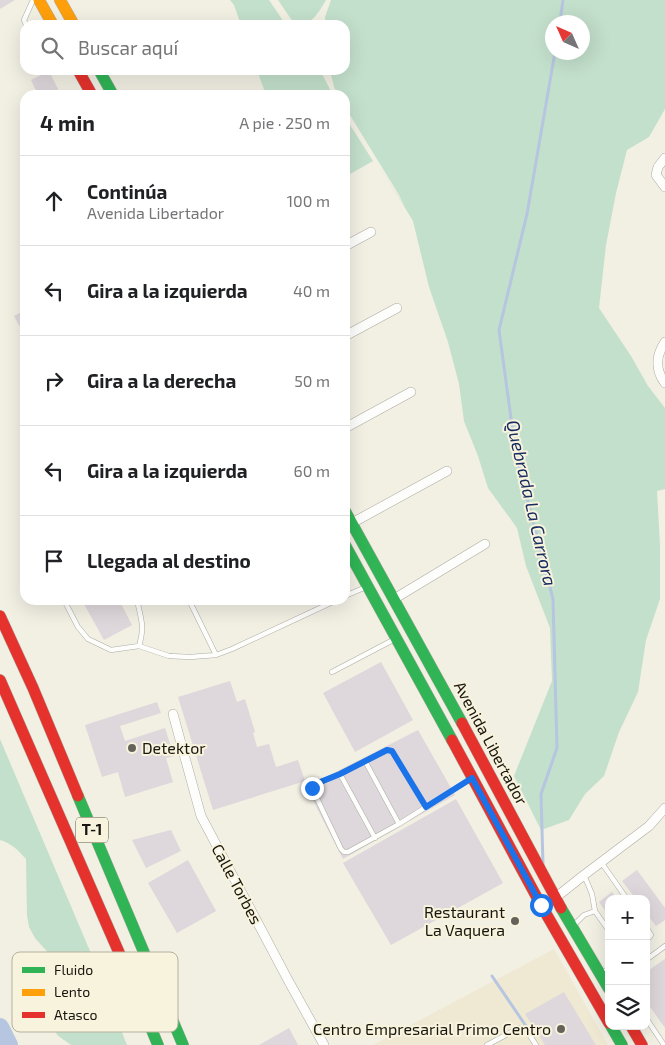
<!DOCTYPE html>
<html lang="es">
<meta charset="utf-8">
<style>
body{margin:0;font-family:"Exo 2",sans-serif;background:#f6f6f6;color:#202124}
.controls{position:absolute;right:15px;bottom:15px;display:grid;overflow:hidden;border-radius:10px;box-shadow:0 5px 20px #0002}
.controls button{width:45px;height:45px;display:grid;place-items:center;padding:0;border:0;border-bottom:1px solid #e0e0e0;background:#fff;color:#202124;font:25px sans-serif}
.compass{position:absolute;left:545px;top:15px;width:45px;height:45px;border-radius:50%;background:#fff;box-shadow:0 5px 20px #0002;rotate:315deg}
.stop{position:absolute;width:15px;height:15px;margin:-11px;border:4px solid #1a73e8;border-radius:50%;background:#fff}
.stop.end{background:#1a73e8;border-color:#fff;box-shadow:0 1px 5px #0008}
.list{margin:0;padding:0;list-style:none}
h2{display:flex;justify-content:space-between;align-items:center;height:65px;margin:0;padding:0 20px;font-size:21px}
h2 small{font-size:16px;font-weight:400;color:#757577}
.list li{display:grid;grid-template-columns:32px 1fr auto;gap:15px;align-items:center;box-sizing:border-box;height:90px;padding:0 20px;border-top:1px solid #e0e0e0}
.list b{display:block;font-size:19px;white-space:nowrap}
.list p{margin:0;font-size:16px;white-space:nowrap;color:#757577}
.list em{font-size:16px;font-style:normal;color:#757577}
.icon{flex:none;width:28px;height:28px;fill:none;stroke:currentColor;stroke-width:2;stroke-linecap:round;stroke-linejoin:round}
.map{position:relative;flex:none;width:665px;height:1045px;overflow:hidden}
.search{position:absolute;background:#fff;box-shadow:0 5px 20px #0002;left:20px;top:20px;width:330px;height:55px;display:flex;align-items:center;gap:12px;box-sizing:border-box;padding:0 18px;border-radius:15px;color:#757577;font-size:19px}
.panel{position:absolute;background:#fff;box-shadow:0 5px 20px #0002;left:20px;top:90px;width:330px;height:515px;border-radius:15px}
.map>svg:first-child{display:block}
</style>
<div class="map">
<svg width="665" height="1045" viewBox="0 0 665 1045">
<rect width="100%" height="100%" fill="#f2efe3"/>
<path fill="#efe9d4" d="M554,949L608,1045H373Z"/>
<path fill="#c3e0cc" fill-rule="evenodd" d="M230,0H269L286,25H241L234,5Z
M278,0H326C318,13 313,25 295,25Z
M331,0H665V109L649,137L627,150L616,193L606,245L599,308L631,356L648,386L665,408V489L657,491L660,545V599L646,640L638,692L619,732L604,776L585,794L569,820L541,830L514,776L552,681L550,628L526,566L517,528L488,488L478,456L464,421L459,384L448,342L429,287L413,221L379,165L405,207L399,195L345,107V95H338L334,87L330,70H345V25H325V17ZM552,22H582V52H552Z
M257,70H322V74L333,95H266Z
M345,117L373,161L345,177Z
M0,739L90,951L127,1045H71L57,1035L53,1023L51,1011L49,1002L57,980L59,968L52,957L35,938L29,927L27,915L26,859C18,850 11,843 0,840Z"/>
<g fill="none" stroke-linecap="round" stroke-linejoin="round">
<path stroke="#b6c5e0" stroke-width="3" d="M560,22L563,0
M543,865L541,794L557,748L553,599L516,455L499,330L527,214L555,52
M492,976L528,1029"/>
<path stroke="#b6c5e0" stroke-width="18" d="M0,1027L9,1045"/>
</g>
<path fill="#ded7db" d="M0,0H15L0,9Z
M49,71L61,95H38L31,80Z
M25,310V336L14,316Z
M91,600H119L132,625L104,640L84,604Z
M381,662L413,720L355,752L323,693Z
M230,681L237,702L245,699L255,732L253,733L257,747L269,744L276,767L298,760L305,781L213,810L178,697Z
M157,702L161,713L120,726L125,741L165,728L174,756L166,758L173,782L125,797L118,772L102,777L85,725Z
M418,730L455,795L343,859L306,787Z
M456,799L503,883L391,945L343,863Z
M171,830L181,851L146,868L132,840Z
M188,860L216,911L177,933L148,883Z
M637,870L665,908V920L656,926L646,913V899H636L622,881Z
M612,892L617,899H609V916L599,902Z
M665,959V1028L646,1001V972Z
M564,992L596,1045H545L525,1014Z
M289,1028L298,1045H259Z"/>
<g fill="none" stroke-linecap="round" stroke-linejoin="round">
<defs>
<path id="lane" d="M26,25L24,20L33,0
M345,596L366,587
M64,600L78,627L88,639L111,650L139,646L169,656L190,657L216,655L232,649L337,600
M137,600C141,619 145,626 139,646
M189,600L216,655
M332,672L395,639
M365,761L399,824
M340,774L375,838
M426,807L392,751L387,750L340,774L313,785L312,788L341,849L344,852H348L399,824L472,778
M601,862L627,899
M584,875L592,894L595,911L609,931
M572,927L584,915L595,911
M646,927L651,935L646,941
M646,960L665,946
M601,974L609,968
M646,1018L664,1045
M487,1045L519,1028H525L536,1045"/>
<path id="street" d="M665,158L658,167L656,175L665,187
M345,246L371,232
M345,336L397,308
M665,342C656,355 655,370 665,383
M345,428L411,392
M352,523L447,471
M394,599L485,544
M173,714L201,816L288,980L324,1045
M541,905L555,898L584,875L649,826L665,808"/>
<path id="fast" d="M99,70L113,95
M345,511L462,723
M345,545L452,740
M78,796L183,1045
M561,908L609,989
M131,980L158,1045
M611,1026L622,1045"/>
<path id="slow" d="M39,0L53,25
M60,0L74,25"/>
<path id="jam" d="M78,70L92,95
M0,616L33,688L78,796
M0,680L131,980
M462,723L561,908
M452,740L541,905L609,1023
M631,1026L642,1045"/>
</defs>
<use href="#lane" stroke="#aeaba3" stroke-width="5.5"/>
<use href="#street" stroke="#aeaba3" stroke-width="10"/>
<use href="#fast" stroke="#aeaba3" stroke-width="12"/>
<use href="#slow" stroke="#aeaba3" stroke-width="12"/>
<use href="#jam" stroke="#aeaba3" stroke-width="12"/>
<use href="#lane" stroke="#fdfdfb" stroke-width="4.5"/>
<use href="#street" stroke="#fdfdfb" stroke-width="9"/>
<use href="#fast" stroke="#30b455" stroke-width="11"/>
<use href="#slow" stroke="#ff9f0a" stroke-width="11"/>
<use href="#jam" stroke="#e5322d" stroke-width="11"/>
</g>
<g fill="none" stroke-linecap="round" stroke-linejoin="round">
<path stroke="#1a73e8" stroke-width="6" d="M312,788L313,785L340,774L387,750L392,751L426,807L472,778L541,905"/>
</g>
<g fill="#646259" stroke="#f8f3dd" stroke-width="2">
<circle cx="132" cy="748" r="5"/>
<circle cx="515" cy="921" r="5"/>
<circle cx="561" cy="1029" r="5"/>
</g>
<g text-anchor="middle" stroke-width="4" stroke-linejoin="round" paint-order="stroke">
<rect fill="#f8f3dd" stroke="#5b584d" stroke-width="1" x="76" y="817.5" width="32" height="25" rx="4"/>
<g font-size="15" font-weight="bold" fill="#18160f">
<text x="92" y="835">T-1</text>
</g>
<g font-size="16" fill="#18160f" stroke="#f8f3dd">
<text transform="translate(491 743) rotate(62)" y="6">Avenida Libertador</text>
<text transform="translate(237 884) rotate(62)" y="6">Calle Torbes</text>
</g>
<g font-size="16" fill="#18160f" stroke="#f8f3dd" text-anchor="end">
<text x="142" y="754" text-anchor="start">Detektor</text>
<text x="505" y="918">Restaurant<tspan x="505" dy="18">La Vaquera</tspan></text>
<text x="551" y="1035">Centro Empresarial Primo Centro</text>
</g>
<g font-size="18" font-style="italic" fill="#162d61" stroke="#f8f3dd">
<text transform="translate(531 503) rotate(77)" y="6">Quebrada La Carrora</text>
</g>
</g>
<rect x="12" y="952" width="166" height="80" rx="8" fill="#f8f3dd" stroke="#b5b19f" stroke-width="1"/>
<rect x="22" y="967" width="23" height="6" fill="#30b455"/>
<rect x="22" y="989" width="23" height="7" fill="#ff9f0a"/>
<rect x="22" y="1012" width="23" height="6" fill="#e5322d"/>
<g font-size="14" fill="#18160f">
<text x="54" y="975">Fluido</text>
<text x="54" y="997">Lento</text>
<text x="54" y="1020">Atasco</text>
</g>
</svg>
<div class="controls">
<button>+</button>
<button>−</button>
<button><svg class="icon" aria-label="layers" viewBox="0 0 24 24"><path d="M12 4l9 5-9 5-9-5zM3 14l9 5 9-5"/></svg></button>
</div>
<svg class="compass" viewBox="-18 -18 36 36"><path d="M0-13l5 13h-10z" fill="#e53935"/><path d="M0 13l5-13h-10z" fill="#757577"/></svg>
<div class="stop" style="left:541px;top:905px"></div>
<div class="stop end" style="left:312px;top:788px"></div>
<div class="search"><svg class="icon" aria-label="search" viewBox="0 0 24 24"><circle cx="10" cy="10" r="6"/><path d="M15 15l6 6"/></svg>Buscar aquí</div>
<section class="panel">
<h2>4 min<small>A pie · 250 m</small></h2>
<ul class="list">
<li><svg class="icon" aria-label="ahead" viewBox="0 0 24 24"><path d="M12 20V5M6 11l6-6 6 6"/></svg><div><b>Continúa</b><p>Avenida Libertador</p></div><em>100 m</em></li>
<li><svg class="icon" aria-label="left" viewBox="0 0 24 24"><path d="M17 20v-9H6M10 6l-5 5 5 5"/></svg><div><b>Gira a la izquierda</b></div><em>40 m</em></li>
<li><svg class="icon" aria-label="right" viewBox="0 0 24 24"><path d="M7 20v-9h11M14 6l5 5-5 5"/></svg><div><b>Gira a la derecha</b></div><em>50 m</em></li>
<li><svg class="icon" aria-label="left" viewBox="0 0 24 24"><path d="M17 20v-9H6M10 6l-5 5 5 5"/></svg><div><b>Gira a la izquierda</b></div><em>60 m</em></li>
<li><svg class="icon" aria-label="arrive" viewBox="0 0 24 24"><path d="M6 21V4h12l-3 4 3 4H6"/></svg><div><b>Llegada al destino</b></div></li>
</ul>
</section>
</div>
